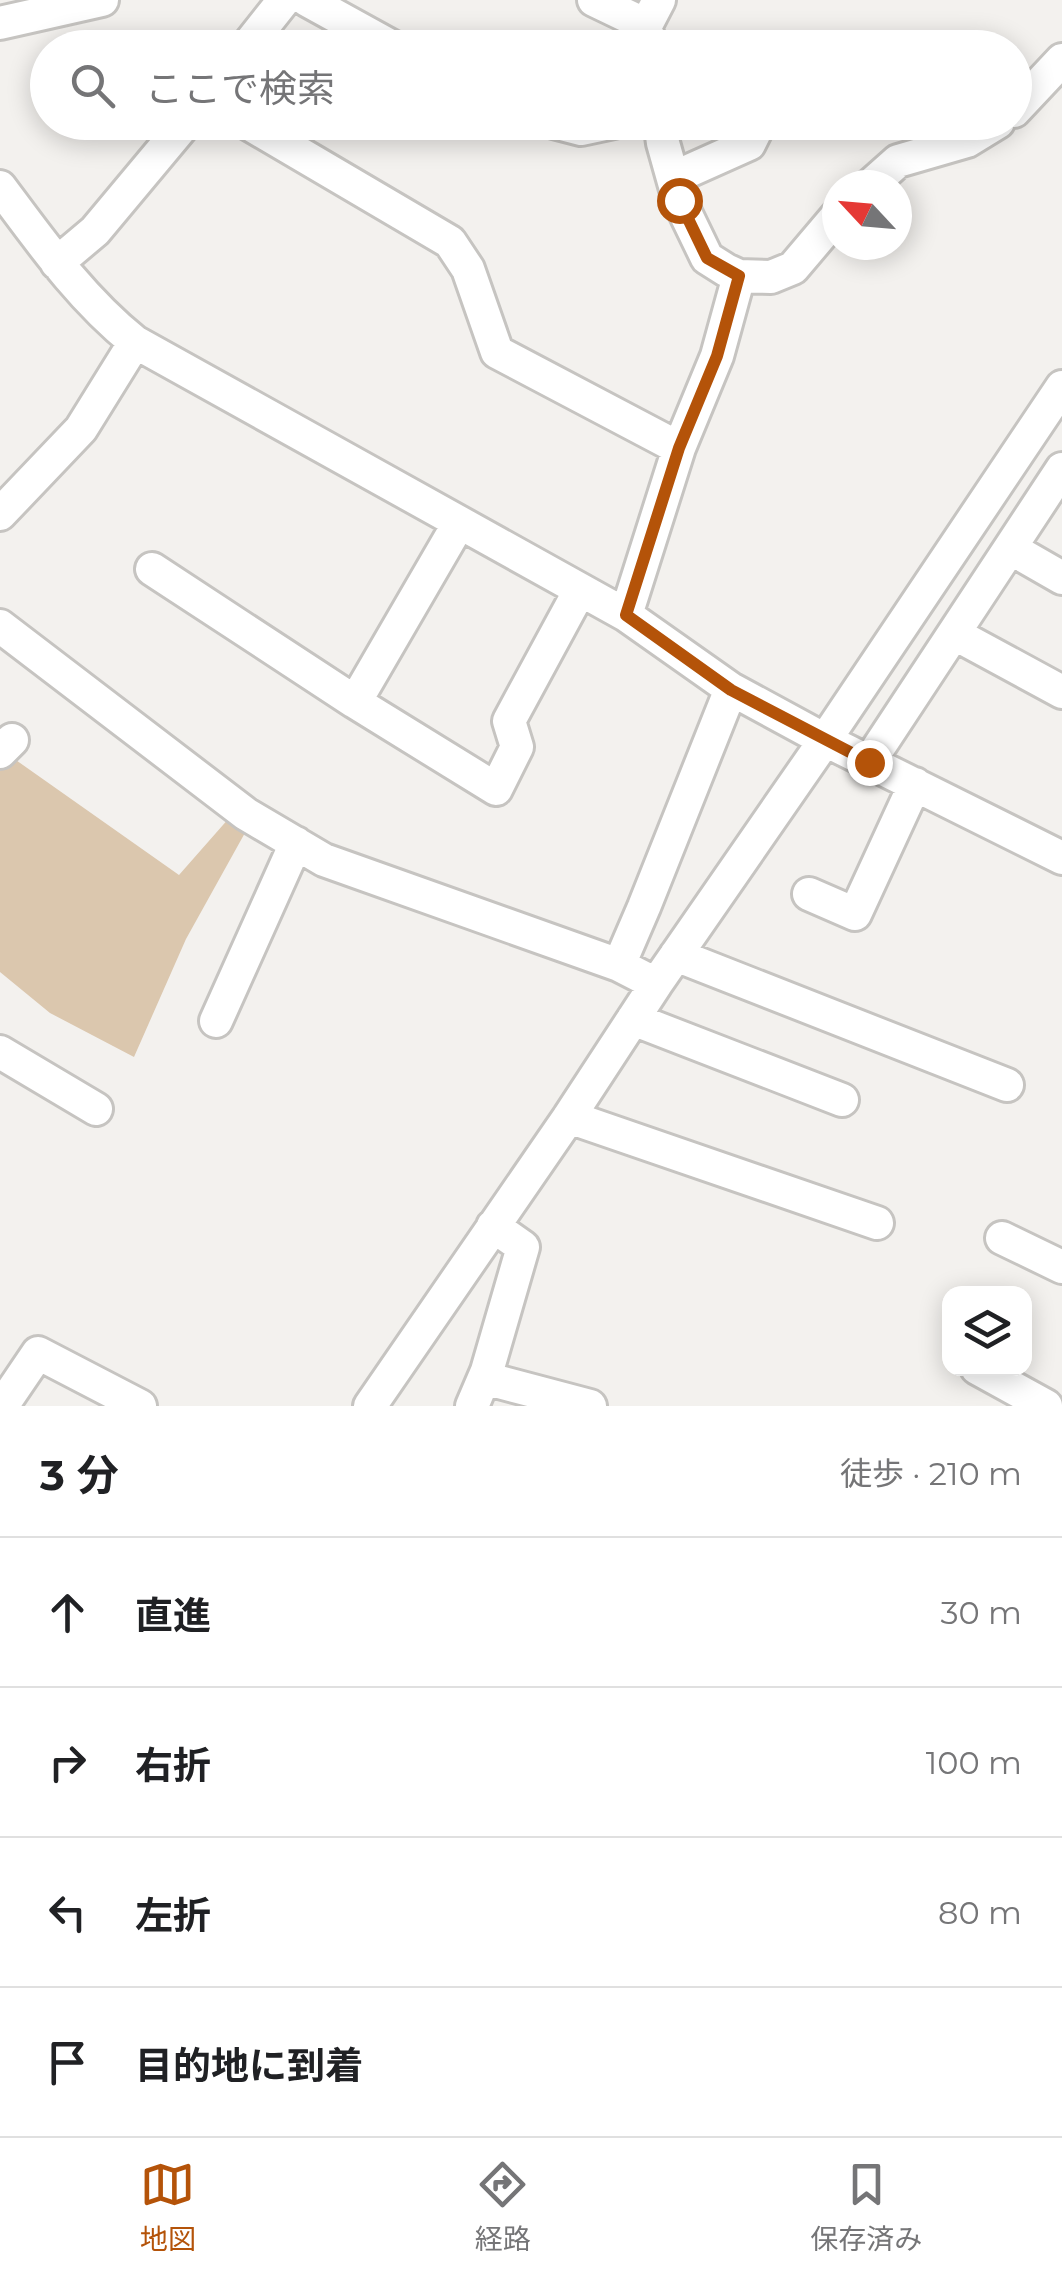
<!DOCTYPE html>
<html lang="ja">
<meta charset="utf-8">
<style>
body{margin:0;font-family:Montserrat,"Noto Sans JP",sans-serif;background:#f2f2f2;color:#202124}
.controls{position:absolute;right:30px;bottom:30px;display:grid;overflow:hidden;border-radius:20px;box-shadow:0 5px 25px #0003}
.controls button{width:90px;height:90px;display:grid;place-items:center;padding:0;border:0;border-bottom:2px solid #e0e0e0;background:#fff;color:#202124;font:50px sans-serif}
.compass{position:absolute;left:822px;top:170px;width:90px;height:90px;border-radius:50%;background:#fff;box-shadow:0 5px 25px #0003;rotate:296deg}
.stop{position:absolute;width:30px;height:30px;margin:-22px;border:8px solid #b45309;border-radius:50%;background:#fff}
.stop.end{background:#b45309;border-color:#fff;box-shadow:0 2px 10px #0008}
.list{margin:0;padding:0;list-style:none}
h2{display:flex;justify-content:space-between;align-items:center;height:130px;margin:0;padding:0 40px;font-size:42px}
h2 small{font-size:32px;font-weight:400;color:#757577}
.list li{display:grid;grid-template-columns:65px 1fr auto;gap:30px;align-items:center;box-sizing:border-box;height:150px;padding:0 40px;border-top:2px solid #e0e0e0}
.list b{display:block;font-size:38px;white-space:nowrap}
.list em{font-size:32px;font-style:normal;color:#757577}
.icon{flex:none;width:55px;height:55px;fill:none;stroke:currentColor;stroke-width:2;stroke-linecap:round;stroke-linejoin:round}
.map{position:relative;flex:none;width:1062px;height:1406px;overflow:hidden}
.search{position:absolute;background:#fff;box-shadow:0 5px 25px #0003;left:30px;right:30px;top:30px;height:110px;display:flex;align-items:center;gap:25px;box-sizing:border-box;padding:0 35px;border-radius:55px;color:#757577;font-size:38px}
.sheet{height:730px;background:#fff}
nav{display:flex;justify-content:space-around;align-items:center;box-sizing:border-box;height:140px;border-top:2px solid #e0e0e0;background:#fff;font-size:28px;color:#757577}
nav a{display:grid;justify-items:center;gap:5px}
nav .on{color:#b45309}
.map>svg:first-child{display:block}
</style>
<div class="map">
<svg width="1062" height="1406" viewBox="0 0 1062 1406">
<rect width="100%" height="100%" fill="#f3f1ee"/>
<path fill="#dbc7ae" d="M13,758L179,875L230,817L246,831L186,939L134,1057L50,1013L0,972V771Z"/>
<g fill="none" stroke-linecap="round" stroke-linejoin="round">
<defs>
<path id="minor" d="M307,0L394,48
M594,0L646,25
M0,23L102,0
M246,48L284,0
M649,48L646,25L659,0
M1014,111L1062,60
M246,122L450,242L468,269L497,352L679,448
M554,122L581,129L614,122
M660,122L663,143L679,200L707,258L726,270L739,276L771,277L793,268L837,216
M673,178L749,144L760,122
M871,185L898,161L967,141L998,122
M0,187C41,242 81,299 135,342L626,615L731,689L825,740L1062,858
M57,263L95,231L186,122
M0,514L81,429L135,342
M1010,548L1062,578
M152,569L355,702L496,789L517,747L509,721L580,590
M626,615L679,448L717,356L739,276
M0,626L246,814L324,860L619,965L656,984
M955,634L1062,692
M355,702L459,523
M0,752L12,740
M869,762L1062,469
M809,894L855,914L915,784
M676,955L1007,1085
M619,965L644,907L731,689
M633,1019L842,1100
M216,1021L296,843
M0,1052L96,1109
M569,1117L877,1223
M1002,1238L1062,1267
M977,1368L1046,1406
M484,1378L590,1406
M2,1406L38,1353L140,1406
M370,1406L569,1117L656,984L825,740L1062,387
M472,1406L487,1371L523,1247L493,1226"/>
</defs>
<use href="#minor" stroke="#c6c4c1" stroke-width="38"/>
<use href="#minor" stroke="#fff" stroke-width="32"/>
</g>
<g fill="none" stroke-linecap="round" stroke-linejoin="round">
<path stroke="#b45309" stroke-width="12" d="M679,200L707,258L739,276L717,356L679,448L626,615L731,690L869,762"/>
</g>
</svg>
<div class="controls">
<button><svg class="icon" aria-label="layers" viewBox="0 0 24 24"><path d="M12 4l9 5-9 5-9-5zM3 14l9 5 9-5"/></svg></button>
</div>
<svg class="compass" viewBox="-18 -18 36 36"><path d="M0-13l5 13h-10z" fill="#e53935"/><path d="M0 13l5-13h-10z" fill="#757577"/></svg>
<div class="stop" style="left:679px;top:200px"></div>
<div class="stop end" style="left:869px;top:762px"></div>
<div class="search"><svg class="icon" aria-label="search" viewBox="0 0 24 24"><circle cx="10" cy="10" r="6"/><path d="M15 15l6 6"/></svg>ここで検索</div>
</div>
<section class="sheet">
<h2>3 分<small>徒歩 · 210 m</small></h2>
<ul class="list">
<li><svg class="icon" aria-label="ahead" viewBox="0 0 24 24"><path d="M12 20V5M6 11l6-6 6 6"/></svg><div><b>直進</b></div><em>30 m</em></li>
<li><svg class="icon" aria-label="right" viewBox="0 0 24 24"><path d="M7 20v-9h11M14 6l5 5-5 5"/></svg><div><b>右折</b></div><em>100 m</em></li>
<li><svg class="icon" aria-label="left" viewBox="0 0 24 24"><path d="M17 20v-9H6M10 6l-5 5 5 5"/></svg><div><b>左折</b></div><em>80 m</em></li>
<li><svg class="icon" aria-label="arrive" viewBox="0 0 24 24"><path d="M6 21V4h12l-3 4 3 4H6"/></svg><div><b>目的地に到着</b></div></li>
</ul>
</section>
<nav>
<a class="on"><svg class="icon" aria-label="map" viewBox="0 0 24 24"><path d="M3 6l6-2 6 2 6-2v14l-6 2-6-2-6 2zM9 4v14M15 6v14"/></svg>地図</a>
<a><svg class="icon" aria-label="directions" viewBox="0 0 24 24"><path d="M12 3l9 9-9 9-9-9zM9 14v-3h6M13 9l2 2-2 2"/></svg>経路</a>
<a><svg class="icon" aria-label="saved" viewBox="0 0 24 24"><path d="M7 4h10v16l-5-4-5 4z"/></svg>保存済み</a>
</nav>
